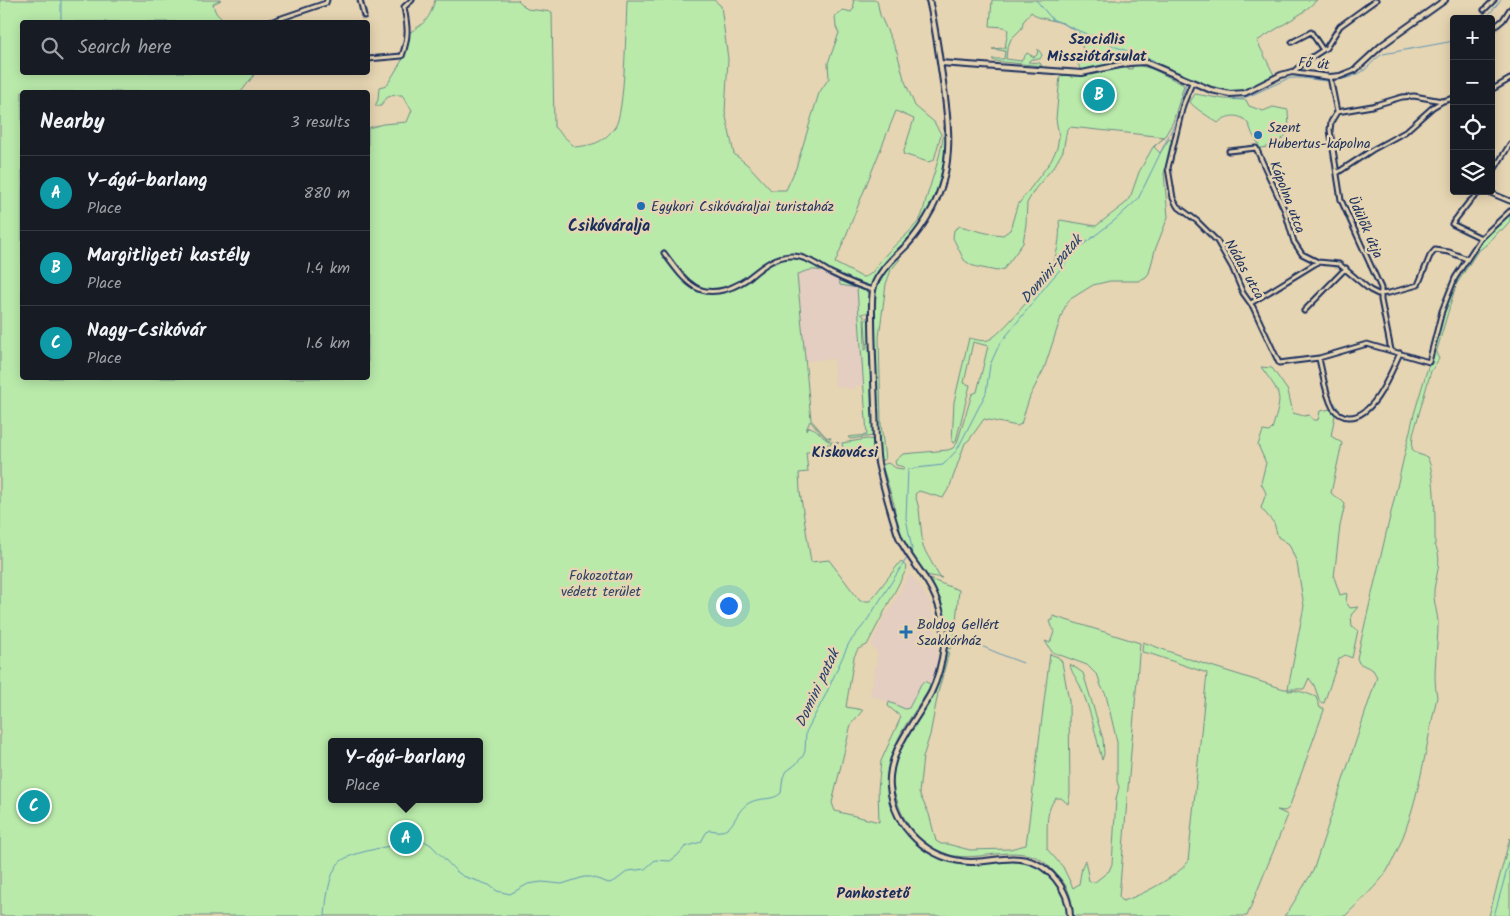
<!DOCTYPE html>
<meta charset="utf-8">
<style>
body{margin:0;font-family:Kalam,sans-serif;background:#242831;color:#f1f3f6}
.controls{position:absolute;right:15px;top:15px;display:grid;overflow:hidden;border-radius:5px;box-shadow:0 2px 12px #0003}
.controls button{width:45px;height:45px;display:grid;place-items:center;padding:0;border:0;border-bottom:1px solid #363941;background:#171b24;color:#f1f3f6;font:25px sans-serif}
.you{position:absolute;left:728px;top:605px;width:18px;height:18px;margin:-12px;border:4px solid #fff;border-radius:50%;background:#1a73e8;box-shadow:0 0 0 8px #1a73e833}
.badge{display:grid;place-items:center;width:32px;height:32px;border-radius:50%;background:#7c3aed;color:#fff;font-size:16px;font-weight:700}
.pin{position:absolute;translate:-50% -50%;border:2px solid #fff;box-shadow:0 1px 5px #0006}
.popup{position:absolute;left:328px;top:738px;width:155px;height:65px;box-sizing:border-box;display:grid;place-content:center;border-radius:5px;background:#171b24;filter:drop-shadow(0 1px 4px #0005);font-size:16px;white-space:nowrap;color:#9ea1a6}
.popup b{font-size:19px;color:#f1f3f6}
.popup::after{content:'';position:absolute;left:50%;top:100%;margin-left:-10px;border:10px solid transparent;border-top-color:#171b24}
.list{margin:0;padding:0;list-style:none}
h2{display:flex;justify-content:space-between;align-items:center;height:65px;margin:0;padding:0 20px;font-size:21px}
h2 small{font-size:16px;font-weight:400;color:#9ea1a6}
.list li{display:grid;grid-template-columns:32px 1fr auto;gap:15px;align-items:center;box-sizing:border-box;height:75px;padding:0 20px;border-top:1px solid #363941}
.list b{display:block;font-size:19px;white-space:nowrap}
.list p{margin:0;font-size:16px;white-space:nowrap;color:#9ea1a6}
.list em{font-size:16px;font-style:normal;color:#9ea1a6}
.icon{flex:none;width:28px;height:28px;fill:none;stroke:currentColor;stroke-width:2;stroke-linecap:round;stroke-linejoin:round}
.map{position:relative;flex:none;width:1510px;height:916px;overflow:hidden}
.search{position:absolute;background:#171b24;box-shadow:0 2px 12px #0003;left:20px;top:20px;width:350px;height:55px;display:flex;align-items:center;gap:12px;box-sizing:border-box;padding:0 18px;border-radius:5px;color:#9ea1a6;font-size:19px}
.panel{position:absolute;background:#171b24;box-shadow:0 2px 12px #0003;left:20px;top:90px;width:350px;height:290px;border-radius:5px}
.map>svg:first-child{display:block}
</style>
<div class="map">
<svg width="1510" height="916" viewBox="0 0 1510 916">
<rect width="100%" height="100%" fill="#e6d5b2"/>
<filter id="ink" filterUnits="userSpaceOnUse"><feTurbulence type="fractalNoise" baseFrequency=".02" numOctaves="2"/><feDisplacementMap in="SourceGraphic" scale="10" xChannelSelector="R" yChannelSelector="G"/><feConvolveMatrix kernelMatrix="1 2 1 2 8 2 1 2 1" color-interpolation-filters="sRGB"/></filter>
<g filter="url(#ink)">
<path fill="#e4cdc1" d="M815,270L827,272L839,279L840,285L857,288L864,386L856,385L855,389L835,386L834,359L805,361L797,275L805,271Z
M909,574L917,581L931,604L937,646V671L933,682L923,681L907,710L870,695L878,653L871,646L886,613L888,614Z"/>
<path fill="#b9eaaa" stroke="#6a8c84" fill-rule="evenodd" d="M0,0H221L213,4C215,14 219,17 227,22H22V72H252L254,75L241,92H22V378H368V128L383,124L407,122L412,110L402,95C391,95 385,96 381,106H375L378,100L379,87L387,85L404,57L409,33C426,22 429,20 435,0H518L527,9L552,12L554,127L575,147C594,145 603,143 615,127C625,114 626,22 627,0H714L721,6L728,59L725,112L734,154L749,166L771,190H786L796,168L819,93L829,78L828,63L839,33L836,27L835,16L843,10L851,12L854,8L853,0H877L880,15L897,52L904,79L915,106L934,122L941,134L934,160L928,162L903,154L914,119L896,111L835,263L862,277C872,277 875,267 881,260C892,246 907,236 918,222C924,214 924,205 927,196C934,173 943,150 944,126L946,127C946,166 937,207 910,236C896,251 878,264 872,284L870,286L859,282L857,285L870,289L871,291L870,312L861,314L864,316L865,350L867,349L865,322L867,317L870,318L873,436L850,439L848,437L867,435L857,288L840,285L839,279C824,270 813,266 797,275L811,420L826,437L831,438L830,440L827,439L810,421L806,430L809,427C823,430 819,442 839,443L828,444L816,452H806L808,472L799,473L800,492L811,562L829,560L860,601H870L901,561L907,568L867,645L858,649L854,657L846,707L863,710L851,724L832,803L835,811L879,822L878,790L881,761L901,717L888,706L889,702L905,709L909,708L921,684L924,681L930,684L931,686C919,707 902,726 894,749C883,779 887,802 906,827C909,831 912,836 915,839C920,843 927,846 932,849C936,851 941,855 945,857C983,870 1026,841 1055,881C1063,892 1067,902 1067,916H0ZM332,742H480V799H332Z
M992,0H1317L1302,13L1257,41L1275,77L1241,93L1210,88L1188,79L1153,61L1137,60L1081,71L1077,61L1083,51L1080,34L1063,23L1038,17L1031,12L1023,22L1022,28L1011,39L1007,49L1006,59L1021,61L1027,53L1034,57L1037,55L1038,49L1042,55L1040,59H1031L1028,62L1040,63L1042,66L994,61L992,59H1004L1005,51L992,49L1005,48L1008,30L1004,27L990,26Z
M1133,64L1153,69L1184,85L1173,122L1165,136L1154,147L1160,153L1169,139L1173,141L1169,161L1164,173L1168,217L1155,250L1149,273L1146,277L1138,281H1110L1093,285L1069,300L1063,311L1044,369L1030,396L1021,424L1017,426L984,419L969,440L965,443L950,486L943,498L919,491L915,494L919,509L923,547L939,576L942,578L926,575L906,548L901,536L896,521L894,504L882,465L888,463L896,468L903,469L904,467L896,465L895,461L903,454L948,450L953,448L957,443L972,394L977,392L988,346L973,342L964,383L970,385L956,441L954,443L952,442L954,402L969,338C975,339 982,342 988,340C1000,337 1043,283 1050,271C1057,256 1061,237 1059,221L1060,220L1096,226L1126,203L1131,195L1139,172L1153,147L1165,137L1070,127L1067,129L1063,151L1055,165L1035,189L1027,203L1026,224L1023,243L1004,269L997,271L977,267L971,265L964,260L953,238L954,230L960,226L986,233L1003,235L1010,230L1017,206L1051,161L1057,148L1059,136L1056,119L1060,76L1068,75L1073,78L1075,76C1094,75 1114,66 1132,69Z
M1195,94L1224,99L1246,100L1249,106L1263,111L1273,107L1288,110L1289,131C1282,141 1272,148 1259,148C1259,142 1257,142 1254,137C1251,133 1251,127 1247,122C1239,113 1226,115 1218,123C1211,118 1194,108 1190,102Z
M1510,214V221L1502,230H1499L1486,245L1477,252L1456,285L1436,353L1439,359L1431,371L1413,435L1412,449L1418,454L1427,457C1436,473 1435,525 1435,545C1443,559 1436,575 1434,590C1433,602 1438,613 1438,624C1438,649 1432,672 1437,697C1424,755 1417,818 1387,871C1380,883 1357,904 1345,916H1284L1289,910L1313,871L1377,677L1373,670L1359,663L1357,658L1414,414L1450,293L1456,280L1486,234Z
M896,258L900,259L891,270L886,284L879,337L881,424L885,460H881L879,457L874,299C878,280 884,272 896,258Z
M1261,367L1272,368L1288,391L1293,413L1304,416L1309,415L1313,420H1318L1320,411L1331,409L1335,415L1331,436L1342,443L1331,493C1335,498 1342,499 1345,504L1340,526L1334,577L1340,595L1347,593L1346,602L1350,608L1358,607L1351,615L1352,627L1358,630L1352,658L1345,655L1339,659L1324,703L1320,702L1314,685L1309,678L1304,689H1288V691C1296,689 1309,694 1316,697L1320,708H1324V710L1289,808L1285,811L1277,810L1288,815L1247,916H1072C1073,900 1069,886 1057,875C1050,867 1041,857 1030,855C991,846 958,873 920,839C909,828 901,815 897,800C894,793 891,786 891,778C891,744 921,719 934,690C940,677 943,664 946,650L949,652L938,693L930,735L923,757L919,793L929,814L936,841L941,844H947L970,850L1010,849L1026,845L1050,654L1058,657L1062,662L1069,701L1070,794L1068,804L1061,798H1056C1044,811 1048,832 1047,849L1063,867L1073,888L1079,884L1082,867L1085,860L1089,881L1095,882L1109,871L1112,864L1116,799L1119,787L1117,781V742L1106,695L1101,686L1098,676L1087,665L1052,652L1045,641L1050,643L1054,632L1050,621L1053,620V616L1140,643L1119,897L1123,901C1142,895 1175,878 1188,862L1207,673L1151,654L1142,652L1143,642L1192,660L1284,689H1288L1304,606L1297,563L1289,544L1278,537L1274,523L1261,508L1266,493L1261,483L1266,463L1258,445L1263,431L1269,432L1272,429C1283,394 1282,396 1261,367Z
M867,439L875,440L876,453L851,457V454L844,455L842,443Z
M929,579L959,590L955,632L950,649L945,647L949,628H947L941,600Z
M1070,664L1083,673L1103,739L1104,754L1102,760C1096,736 1091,711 1081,688C1078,680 1071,673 1070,664Z
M1510,838V916H1489Z"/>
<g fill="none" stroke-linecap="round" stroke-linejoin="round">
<path stroke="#6296b7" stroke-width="1" d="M1036,0L1052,19L1116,47L1153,60L1159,65
M1485,19L1501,0
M61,22V0
M1163,72L1207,92L1236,99H1241L1254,94L1287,79C1300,76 1313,80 1327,81C1336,81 1350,78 1358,74C1368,70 1373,59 1383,54L1454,41
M1334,402L1340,411L1349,415
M910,553L912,549L906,518L908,469L943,465L957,450L986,393L990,365L999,345L1049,282L1080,247L1115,220L1138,199L1175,123L1186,83
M959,634L963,639C984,646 1002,656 1023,663
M325,916C326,902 329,870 341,861C351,853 381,848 394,845L398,841L410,838L424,841L431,845L456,871L463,876L489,885L497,891L510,894L528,884L542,882L562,884L584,877H591L609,883L615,881L628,871L645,869L655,860L670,861L677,856L685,847L701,842L706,833L709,830C713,830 717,832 721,831C735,830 735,809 751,802C761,797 773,801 781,793L783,777L787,771L796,764L803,756L805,751L806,732L825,696L849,643L866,622L907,558
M1494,916L1510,859"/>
<defs>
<path id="minor" d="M360,0L364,16
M1484,10L1494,0
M270,22L326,3L327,0
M1491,30L1503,20L1510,9
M1292,42L1311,32L1323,50
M368,59L402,56C409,36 408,28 404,7L412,0
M1293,72L1306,61L1326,48L1340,26L1376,0
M1330,77L1337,112L1331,122L1330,130L1341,200L1381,288V300L1391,350
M1192,83L1183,105L1168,168L1173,198L1177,206L1197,221L1217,241L1232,267L1243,293L1253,307L1279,363L1319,358L1367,344L1429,362L1442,311L1455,278L1481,238L1510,211
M1491,90L1510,79
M1337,112L1372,106L1402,97L1414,96L1442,101
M1229,151L1256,148L1285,211L1294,242L1302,254L1318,262L1339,264L1370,290L1378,294L1389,293L1418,285L1430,256L1435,250L1449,252L1467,259
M1337,173L1372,150L1405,132L1433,107L1443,101L1454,98
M1491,175L1510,144
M1481,191L1469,202L1452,224L1481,238
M1486,191L1510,201
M664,253C673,265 682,279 695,287C713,298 738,287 752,275C764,265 776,256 792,256C806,256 819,266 831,273C845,280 858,286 873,290
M1251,303L1318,262
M1304,311L1346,268
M1319,359C1323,374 1325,394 1333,408C1336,413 1343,417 1349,417C1374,418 1391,372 1400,353"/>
<path id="major" d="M929,0C935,25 938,50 942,75C949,122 955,166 932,209C925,222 917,234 907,245C896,256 882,268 875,283C871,292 872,305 872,315C872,346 874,377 875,408C876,426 875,445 878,463C883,486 890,509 897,532C902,548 913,560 922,574C937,594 946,620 944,646C942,662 938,678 931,693C915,723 887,751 890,787C894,828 929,861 971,862C987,862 1004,857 1020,859C1048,862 1069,889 1070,916
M940,63L1082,73L1129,63L1145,62L1211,90L1230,94L1245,93L1281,75L1292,72L1330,77L1340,76L1355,70L1382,45L1445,0"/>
</defs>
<use href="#minor" stroke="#1b2f5e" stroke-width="7"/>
<use href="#major" stroke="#1b2f5e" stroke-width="8"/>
<use href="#minor" stroke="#e6d5b2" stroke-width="3"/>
<use href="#major" stroke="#e6d5b2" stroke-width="4"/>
</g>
</g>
<g fill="#1f6fb2" stroke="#e6d5b2" stroke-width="2">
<circle cx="1258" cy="135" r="5"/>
<circle cx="641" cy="206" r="5"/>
<path d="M903.5 624.5h5v5h5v5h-5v5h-5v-5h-5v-5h5z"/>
</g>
<g text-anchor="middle" stroke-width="5" stroke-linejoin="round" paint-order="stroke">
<g font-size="14" fill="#1b2f5e" stroke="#e6d5b2">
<text transform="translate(1314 63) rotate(5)" y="5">Fő út</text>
<text transform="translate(1288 197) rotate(69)" y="5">Kápolna utca</text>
<text transform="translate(1366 227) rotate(66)" y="5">Üdülők útja</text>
<text transform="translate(1245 269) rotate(61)" y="5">Nádas utca</text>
</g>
<g font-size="14" fill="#1b2f5e" stroke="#e6d5b2" text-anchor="start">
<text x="1268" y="132">Szent<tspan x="1268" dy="16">Hubertus-kápolna</tspan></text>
<text x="651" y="211">Egykori Csikóváraljai turistaház</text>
<text x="917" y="629">Boldog Gellért<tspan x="917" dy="16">Szakkórház</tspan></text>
</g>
<g font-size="14" fill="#2b4266" stroke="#e6d5b2">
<text x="601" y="580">Fokozottan<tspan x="601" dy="16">védett terület</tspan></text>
</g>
<g font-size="15" font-weight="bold" fill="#1b2f5e" stroke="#e6d5b2">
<text x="1097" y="44">Szociális<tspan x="1097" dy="17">Missziótársulat</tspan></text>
<text x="845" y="457">Kiskovácsi</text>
<text x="873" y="898">Pankostető</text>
</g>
<g font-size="15" font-style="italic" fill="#27406d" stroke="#e6d5b2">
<text transform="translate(1051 269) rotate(-49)" y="5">Domini-patak</text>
<text transform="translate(817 688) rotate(-65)" y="5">Domini patak</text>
</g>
<g font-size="16" font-weight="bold" fill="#1b2f5e" stroke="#e6d5b2">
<text x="609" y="231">Csikóváralja</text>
</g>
</g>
</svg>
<div class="controls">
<button>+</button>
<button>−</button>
<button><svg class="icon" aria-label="locate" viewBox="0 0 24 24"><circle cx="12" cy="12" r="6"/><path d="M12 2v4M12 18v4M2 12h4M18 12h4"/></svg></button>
<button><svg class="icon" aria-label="layers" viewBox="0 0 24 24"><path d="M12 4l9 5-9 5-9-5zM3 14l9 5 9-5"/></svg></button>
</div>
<div class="you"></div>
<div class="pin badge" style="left:406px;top:838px;background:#0f9aa8">A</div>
<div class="popup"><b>Y-ágú-barlang</b>Place</div>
<div class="pin badge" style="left:1099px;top:95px;background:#0f9aa8">B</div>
<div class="pin badge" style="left:34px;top:806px;background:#0f9aa8">C</div>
<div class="search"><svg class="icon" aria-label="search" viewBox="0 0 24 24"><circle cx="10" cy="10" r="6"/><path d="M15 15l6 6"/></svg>Search here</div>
<section class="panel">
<h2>Nearby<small>3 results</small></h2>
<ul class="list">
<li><span class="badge" style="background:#0f9aa8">A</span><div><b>Y-ágú-barlang</b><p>Place</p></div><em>880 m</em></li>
<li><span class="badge" style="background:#0f9aa8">B</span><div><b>Margitligeti kastély</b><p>Place</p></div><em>1.4 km</em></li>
<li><span class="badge" style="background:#0f9aa8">C</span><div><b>Nagy-Csikóvár</b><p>Place</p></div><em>1.6 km</em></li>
</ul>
</section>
</div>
